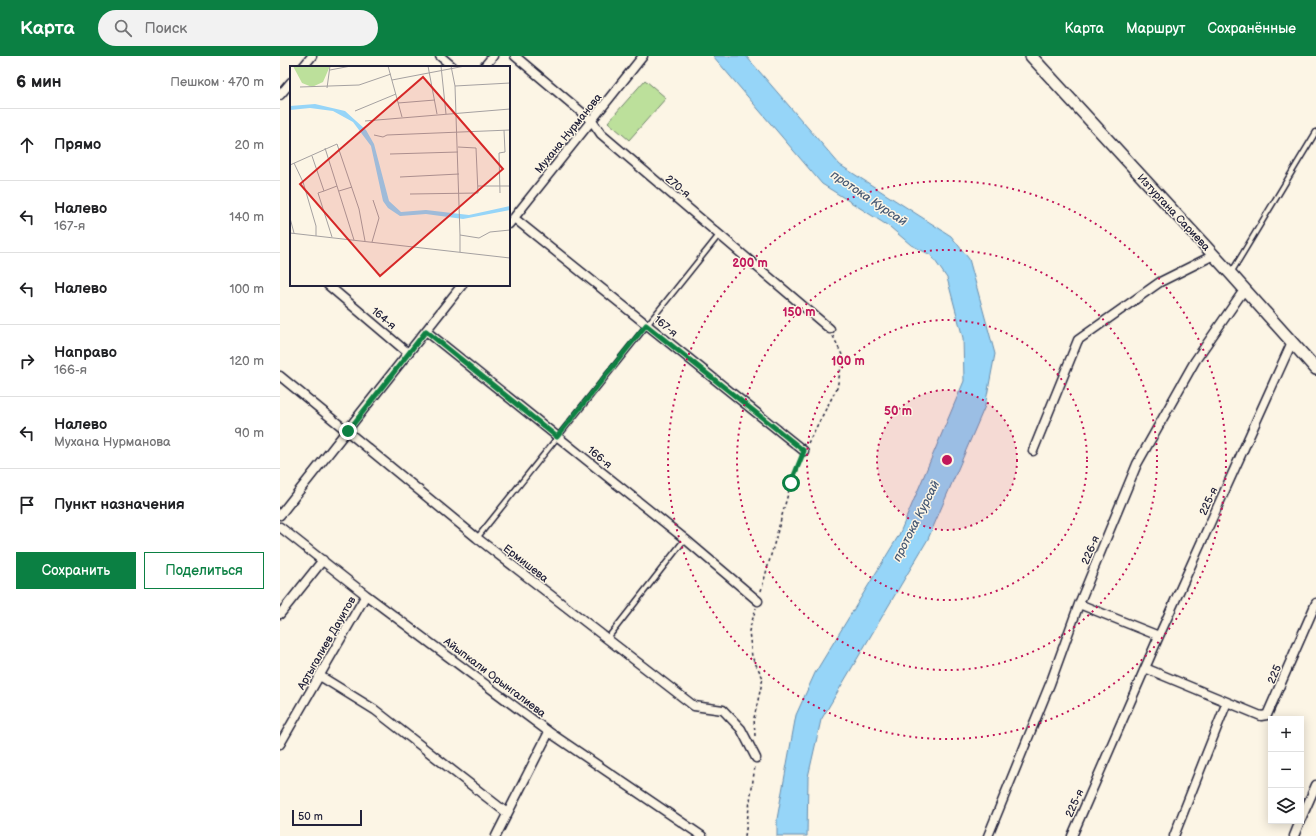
<!DOCTYPE html>
<html lang="ru">
<meta charset="utf-8">
<style>
body{margin:0;font-family:"Balsamiq Sans",sans-serif;background:#f2f2f2;color:#202124}
.controls{position:absolute;right:12px;bottom:12px;display:grid;overflow:hidden;border-radius:0px;box-shadow:0 2px 10px #0003}
.controls button{width:36px;height:36px;display:grid;place-items:center;padding:0;border:0;border-bottom:1px solid #e0e0e0;background:#fff;color:#202124;font:20px sans-serif}
.scale{position:absolute;left:12px;bottom:10px;width:70px;box-sizing:border-box;padding-left:4px;border:2px solid #22223b;border-top:0;font-size:11px;line-height:14px;white-space:nowrap;color:#22223b;-webkit-text-stroke:3px #fcf5e5;paint-order:stroke}
.stop{position:absolute;width:12px;height:12px;margin:-9px;border:3px solid #0b8043;border-radius:50%;background:#fff}
.stop.end{background:#0b8043;border-color:#fff;box-shadow:0 1px 4px #0008}
.list{margin:0;padding:0;list-style:none}
h2{display:flex;justify-content:space-between;align-items:center;height:52px;margin:0;padding:0 16px;font-size:17px}
h2 small{font-size:13px;font-weight:400;color:#757577}
.list li{display:grid;grid-template-columns:26px 1fr auto;gap:12px;align-items:center;box-sizing:border-box;height:72px;padding:0 16px;border-top:1px solid #e0e0e0}
.list b{display:block;font-size:15px;white-space:nowrap}
.list p{margin:0;font-size:13px;white-space:nowrap;color:#757577}
.list em{font-size:13px;font-style:normal;color:#757577}
.actions{display:flex;gap:8px;padding:12px 16px}
.actions a{flex:1;padding:9px 0;border:1px solid #0b8043;border-radius:0px;text-align:center;font-size:14px;color:#0b8043}
.actions .main{background:#0b8043;color:#fff}
.icon{flex:none;width:22px;height:22px;fill:none;stroke:currentColor;stroke-width:2;stroke-linecap:round;stroke-linejoin:round}
.map{position:relative;flex:none;width:1036px;height:780px;overflow:hidden}
header{display:flex;align-items:center;gap:24px;box-sizing:border-box;height:56px;padding:0 20px;background:#0b8043;color:#fff}
header strong{font-size:19px}
nav{display:flex;gap:22px;margin-inline-start:auto;font-size:14px}
.search{width:280px;height:36px;background:#f2f2f2;display:flex;align-items:center;gap:10px;box-sizing:border-box;padding:0 14px;border-radius:22px;color:#757577;font-size:15px}
main{display:flex}
aside{flex:1;background:#fff}
.map>svg:first-child{display:block}
</style>
<header>
<strong>Карта</strong>
<div class="search"><svg class="icon" aria-label="search" viewBox="0 0 24 24"><circle cx="10" cy="10" r="6"/><path d="M15 15l6 6"/></svg>Поиск</div>
<nav><a>Карта</a><a>Маршрут</a><a>Сохранённые</a></nav>
</header>
<main>
<aside>
<h2>6 мин<small>Пешком · 470 m</small></h2>
<ul class="list">
<li><svg class="icon" aria-label="ahead" viewBox="0 0 24 24"><path d="M12 20V5M6 11l6-6 6 6"/></svg><div><b>Прямо</b></div><em>20 m</em></li>
<li><svg class="icon" aria-label="left" viewBox="0 0 24 24"><path d="M17 20v-9H6M10 6l-5 5 5 5"/></svg><div><b>Налево</b><p>167-я</p></div><em>140 m</em></li>
<li><svg class="icon" aria-label="left" viewBox="0 0 24 24"><path d="M17 20v-9H6M10 6l-5 5 5 5"/></svg><div><b>Налево</b></div><em>100 m</em></li>
<li><svg class="icon" aria-label="right" viewBox="0 0 24 24"><path d="M7 20v-9h11M14 6l5 5-5 5"/></svg><div><b>Направо</b><p>166-я</p></div><em>120 m</em></li>
<li><svg class="icon" aria-label="left" viewBox="0 0 24 24"><path d="M17 20v-9H6M10 6l-5 5 5 5"/></svg><div><b>Налево</b><p>Мухана Нурманова</p></div><em>90 m</em></li>
<li><svg class="icon" aria-label="arrive" viewBox="0 0 24 24"><path d="M6 21V4h12l-3 4 3 4H6"/></svg><div><b>Пункт назначения</b></div></li>
</ul>
<div class="actions"><a class="main">Сохранить</a><a>Поделиться</a></div>
</aside>
<div class="map">
<svg width="1036" height="780" viewBox="0 0 1036 780">
<rect width="100%" height="100%" fill="#fcf5e5"/>
<filter id="ink" filterUnits="userSpaceOnUse"><feTurbulence type="fractalNoise" baseFrequency=".025" numOctaves="2"/><feDisplacementMap in="SourceGraphic" scale="8" xChannelSelector="R" yChannelSelector="G"/><feConvolveMatrix kernelMatrix="1 2 1 2 8 2 1 2 1" color-interpolation-filters="sRGB"/></filter>
<g filter="url(#ink)">
<path fill="#bce09b" stroke="#6f816b" d="M365,24L386,42L349,84L328,66Z"/>
<path fill="#96d5f8" stroke="#688dac" d="M433,0H466L560,109L671,180L689,203L715,298L705,350L648,483L541,664L528,721L527,780H497V763L516,659L535,617L619,479L684,325L683,282L667,222L651,199L631,189L610,171L542,128Z"/>
<g fill="none" stroke-linecap="round" stroke-linejoin="round">
<defs>
<path id="lane" d="M951,217L1036,76
M197,482L439,179
M327,583L405,483"/>
<path id="street" d="M160,0L173,11
M235,0L312,65L321,78L550,273
M23,11L32,0
M204,11L213,0
M0,39L11,26
M234,162L524,395
M229,168L363,0
M48,229L128,297
M146,275L405,483L478,545
M0,320L197,482L414,650L443,654L461,673L476,702
M753,395L798,284L880,226L934,199
M0,459L182,229
M0,471L86,539L269,676L422,780
M799,548L879,580
M0,558L43,504
M865,612L947,646L894,780
M40,620L95,654L227,757
M947,646L981,660L987,659L1036,547
M0,688L86,539
M1021,763L1036,729
M216,780L269,676
M708,780L770,628L799,548L857,408L915,305L964,234
M792,780L879,580L1012,286
M1014,780L1020,765"/>
<path id="secondary" d="M751,0L951,218L1036,313"/>
</defs>
<use href="#lane" stroke="#22223b" stroke-width="7"/>
<use href="#street" stroke="#22223b" stroke-width="11"/>
<use href="#secondary" stroke="#22223b" stroke-width="14"/>
<path stroke="#22223b" stroke-width="1.5" stroke-dasharray="3 3" stroke-linecap="butt" d="M528,387L557,332L563,301L553,280
M481,535L511,427L521,403
M475,680L474,662L483,622L472,601L469,575L476,552
M465,780L475,710"/>
<use href="#lane" stroke="#fcf5e5" stroke-width="4"/>
<use href="#street" stroke="#fcf5e5" stroke-width="8"/>
<use href="#secondary" stroke="#fcf5e5" stroke-width="11"/>
</g>
</g>
<g fill="none" stroke-linecap="round" stroke-linejoin="round" filter="url(#ink)">
<path stroke="#0b8043" stroke-width="5" d="M68,375L146,275L277,381L366,269L524,395L511,427"/>
</g>
<circle cx="667" cy="404" r="70" fill="#c2185b" fill-opacity=".12"/>
<g fill="none" stroke="#c2185b" stroke-width="2" stroke-dasharray="2 4">
<circle cx="667" cy="404" r="70"/>
<circle cx="667" cy="404" r="140"/>
<circle cx="667" cy="404" r="210"/>
<circle cx="667" cy="404" r="279"/>
</g>
<g text-anchor="middle" stroke-width="3" stroke-linejoin="round" paint-order="stroke">
<g font-size="11" fill="#22223b" stroke="#fcf5e5">
<text transform="translate(288 77) rotate(-51)" y="4">Мухана Нурманова</text>
<text transform="translate(398 130) rotate(40)" y="4">270-я</text>
<text transform="translate(894 156) rotate(47)" y="4">Изтургана Сариева</text>
<text transform="translate(104 262) rotate(40)" y="4">164-я</text>
<text transform="translate(386 270) rotate(39)" y="4">167-я</text>
<text transform="translate(320 401) rotate(39)" y="4">166-я</text>
<text transform="translate(928 445) rotate(-66)" y="4">225-я</text>
<text transform="translate(810 494) rotate(-68)" y="4">226-я</text>
<text transform="translate(246 507) rotate(38)" y="4">Ермишева</text>
<text transform="translate(46 587) rotate(-60)" y="4">Артыгалиев Дауитов</text>
<text transform="translate(994 618) rotate(-67)" y="4">225</text>
<text transform="translate(215 621) rotate(37)" y="4">Айыпкали Орынгалиева</text>
<text transform="translate(794 747) rotate(-66)" y="4">225-я</text>
</g>
<g font-size="12" font-style="italic" fill="#455874" stroke="#fcf5e5">
<text transform="translate(589 142) rotate(34)" y="4">протока Курсай</text>
<text transform="translate(636 465) rotate(-63)" y="4">протока Курсай</text>
</g>
</g>
<g transform="translate(10 10)">
<rect width="220" height="220" fill="#fcf5e5"/>
<path d="M3,0H40L33,16L22,21L12,17Z" fill="#bce09b"/>
<path d="M25,38L55,45L76,64L84,78L99,135L111,146L136,144L179,149L220,140V144L173,153L136,148L110,150L98,142L93,135L81,80L63,56L43,45L20,42L0,44V40Z" fill="#96d5f8"/>
<path fill="none" stroke="#a5a1a1" stroke-width="1" d="M98,0L112,51M138,0L147,48M151,0L156,48M161,0L165,20L170,169M40,4L61,0M102,14L175,0M165,20L220,17M10,21L69,19L101,8M37,22L40,0M108,37L145,34M65,45L106,28M75,55L220,43M84,69L93,71L97,69L220,64M35,82L64,174M100,88L168,86M22,90L34,125L47,120M4,97L13,116L26,160V170M0,99L47,78L69,143L75,175M110,111L169,108M188,120H220M34,125L28,127L42,171M49,125L62,121M210,127L209,87L215,86L214,64M120,128L188,127L186,82L168,81M0,152L4,167M0,167L220,192M82,176L89,152L83,134M170,186V169L189,172L200,166L220,164"/>
<path fill="#d62828" fill-opacity="0.15" stroke="#d62828" stroke-width="2" d="M133,11L213,103L90,210L10,118Z"/>
<rect width="220" height="220" fill="none" stroke="#22223b" stroke-width="2"/>
</g>
<circle cx="667" cy="404" r="6" fill="#c2185b" stroke="#fcf5e5" stroke-width="2"/>
<g font-size="12" text-anchor="middle" font-weight="bold" fill="#c2185b" stroke="#fcf5e5" stroke-width="3" stroke-linejoin="round" paint-order="stroke">
<text x="470" y="211">200 m</text>
<text x="519" y="260">150 m</text>
<text x="568" y="309">100 m</text>
<text x="618" y="359">50 m</text>
</g>
</svg>
<div class="controls">
<button>+</button>
<button>−</button>
<button><svg class="icon" aria-label="layers" viewBox="0 0 24 24"><path d="M12 4l9 5-9 5-9-5zM3 14l9 5 9-5"/></svg></button>
</div>
<div class="scale">50 m</div>
<div class="stop" style="left:511px;top:427px"></div>
<div class="stop end" style="left:68px;top:375px"></div>
</div>
</main>
